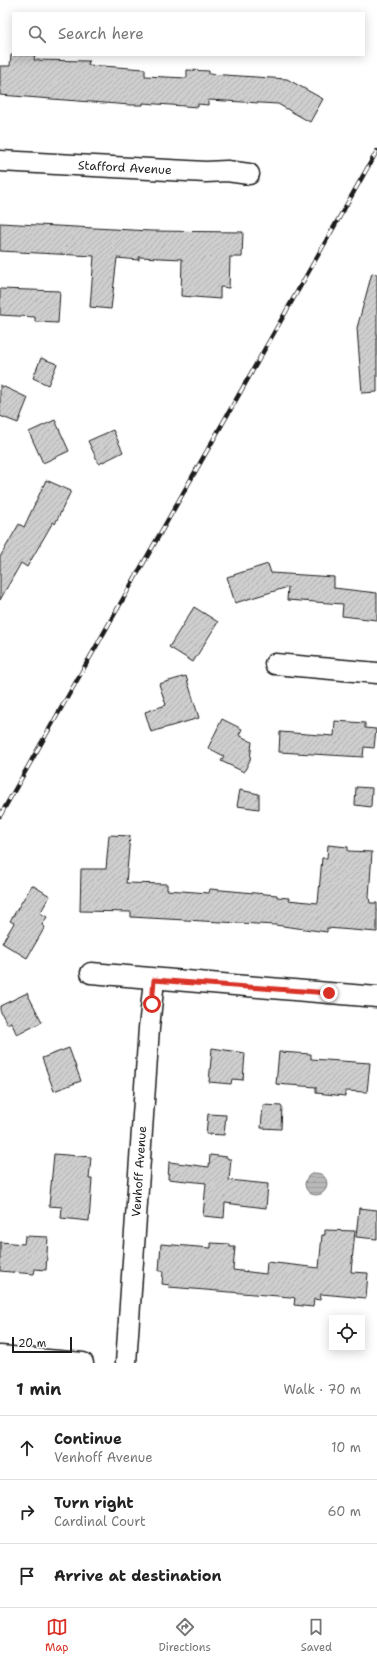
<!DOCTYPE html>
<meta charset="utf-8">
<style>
body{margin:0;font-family:"Shantell Sans",sans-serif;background:#f2f2f2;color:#222}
.controls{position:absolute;right:12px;bottom:12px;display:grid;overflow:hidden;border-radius:0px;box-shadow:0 2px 10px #0003}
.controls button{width:36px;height:36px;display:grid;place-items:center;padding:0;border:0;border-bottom:1px solid #e0e0e0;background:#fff;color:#222;font:20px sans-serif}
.scale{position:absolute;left:12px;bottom:10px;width:60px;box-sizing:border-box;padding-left:4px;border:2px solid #1c1c1c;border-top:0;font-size:11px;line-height:14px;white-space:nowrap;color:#1c1c1c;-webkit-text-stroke:3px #fff;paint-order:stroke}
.stop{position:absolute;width:12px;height:12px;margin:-9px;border:3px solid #d93025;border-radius:50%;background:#fff}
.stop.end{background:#d93025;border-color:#fff;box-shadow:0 1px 4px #0008}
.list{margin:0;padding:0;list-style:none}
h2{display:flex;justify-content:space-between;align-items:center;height:52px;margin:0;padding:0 16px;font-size:17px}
h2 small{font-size:13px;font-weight:400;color:#767676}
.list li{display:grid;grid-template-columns:26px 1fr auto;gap:12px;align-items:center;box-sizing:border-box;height:64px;padding:0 16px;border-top:1px solid #e0e0e0}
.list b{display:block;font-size:15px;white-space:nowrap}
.list p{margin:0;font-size:13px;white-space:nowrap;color:#767676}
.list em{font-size:13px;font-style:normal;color:#767676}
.icon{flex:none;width:22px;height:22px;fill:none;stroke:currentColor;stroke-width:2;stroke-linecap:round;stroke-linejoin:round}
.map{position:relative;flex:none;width:377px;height:1363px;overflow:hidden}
.search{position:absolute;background:#fff;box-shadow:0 2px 10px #0003;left:12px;right:12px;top:12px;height:44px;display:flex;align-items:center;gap:10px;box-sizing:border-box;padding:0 14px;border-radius:0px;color:#767676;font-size:15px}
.sheet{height:244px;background:#fff}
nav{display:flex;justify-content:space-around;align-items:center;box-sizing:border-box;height:56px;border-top:1px solid #e0e0e0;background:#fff;font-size:11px;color:#767676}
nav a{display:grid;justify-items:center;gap:2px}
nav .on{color:#d93025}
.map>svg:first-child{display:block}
</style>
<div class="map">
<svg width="377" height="1363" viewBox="0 0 377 1363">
<defs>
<pattern id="water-rules" width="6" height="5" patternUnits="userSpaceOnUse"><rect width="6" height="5" fill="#b8b8b8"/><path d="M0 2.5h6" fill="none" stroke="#9e9e9e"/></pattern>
<pattern id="building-hatch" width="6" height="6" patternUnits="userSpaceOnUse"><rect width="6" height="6" fill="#cecece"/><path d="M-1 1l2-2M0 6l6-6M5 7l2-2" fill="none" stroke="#b0b0b0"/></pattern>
</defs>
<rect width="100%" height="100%" fill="#fff"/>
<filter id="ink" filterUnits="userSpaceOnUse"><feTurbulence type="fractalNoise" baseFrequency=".025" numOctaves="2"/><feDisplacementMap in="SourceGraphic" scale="8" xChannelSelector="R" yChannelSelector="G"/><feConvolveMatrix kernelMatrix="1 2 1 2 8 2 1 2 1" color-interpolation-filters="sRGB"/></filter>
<g filter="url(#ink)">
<path fill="url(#water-rules)" stroke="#7a7a7a" d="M305 1184a11 11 0 1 1 22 0a11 11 0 1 1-22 0Z"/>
<path fill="url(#building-hatch)" stroke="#1c1c1c" d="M11,55H35L34,60L89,61L88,65L145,69V76L187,78V70L209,71V74L287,79L323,99L310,122L278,104L208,100V105L198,104V107L143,103V105H130L0,95V66H10Z
M0,223L151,231L243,232L242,257H230L229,288L220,287V299L181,296L182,259L139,257V260L117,258L111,309L90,307L94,256L0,251Z
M372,273L377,274V392L362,393L357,328Z
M0,289L60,291L58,323L35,322V317L0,315Z
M41,358L57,364L48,385L33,378Z
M0,385L28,398L18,423L0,416Z
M55,420L69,451L43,463L29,432Z
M113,430L123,452L99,464L88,441Z
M46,480L71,491L55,524L53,522L27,567L21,563L0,600V557L19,524L24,527Z
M268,564L271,573L334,577V588L377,593V620L342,616L343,604L287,600L288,587L235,603L227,577Z
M194,607L218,622L193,662L169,647Z
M186,676L199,718L151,732L145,712L166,705L159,684Z
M222,719L242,729L239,735L252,742L250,760L244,772L221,761L224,756L208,748Z
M335,721L365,723V728L376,729L374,748L364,747L363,757L279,752L280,732L334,736Z
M356,787L372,788L371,807L355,805Z
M240,790L259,794V809L237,806Z
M109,835L130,836L126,883L167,884V890L209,893L210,889L277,895V897L289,898L288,900L318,903L322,858H327L328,845L348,847V851L372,852L369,897L370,903H377V932L327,928V932L275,925L131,917V912L80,911L81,869H106Z
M32,885L50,896L40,913L47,917L42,925L45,927L27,958L2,943L14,923L10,921Z
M27,993L42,1022L17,1035L11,1022L7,1024L0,1010V1006Z
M69,1048L81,1081L54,1091L42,1058Z
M212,1048L245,1053L243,1080L232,1079L231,1084L209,1082Z
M279,1052L311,1054V1059L370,1063L367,1092L345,1091V1096L316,1093V1087L276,1084Z
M263,1105L282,1106L281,1129L261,1128Z
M208,1114L226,1115L224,1135L206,1134Z
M54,1154L91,1157L89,1179H92L89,1221L61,1218L62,1207L49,1206Z
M210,1155L227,1157L228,1159H231L229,1180L268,1184L266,1208L225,1203L224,1218L203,1216L206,1183L168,1179L169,1162L209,1167Z
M359,1208L377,1210V1239L356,1237Z
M325,1230L355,1231L351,1272L368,1273L366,1298L321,1294L320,1300L314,1299L313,1307L294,1305L295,1298L290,1297L169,1287L170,1285L162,1284L163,1271H159L161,1244L211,1248V1243L230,1244V1247H235L233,1270L266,1274L267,1262L319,1268L322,1235H325Z
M25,1236L48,1237L46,1270L35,1269L34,1274L0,1271V1242L24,1244Z"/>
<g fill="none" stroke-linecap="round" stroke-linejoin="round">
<defs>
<g id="street">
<path id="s1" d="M0,161L206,172L227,171L249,174"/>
<path d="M275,664L377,673"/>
<path d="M91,973L377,997"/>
<path d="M0,1356L83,1363"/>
<path id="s2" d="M126,1363L149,1028L154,980"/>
</g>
</defs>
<use href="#street" stroke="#1c1c1c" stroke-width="23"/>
<use href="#street" stroke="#fff" stroke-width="20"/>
<defs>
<path id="rail" d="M0,816L377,151"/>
</defs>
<use href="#rail" stroke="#1c1c1c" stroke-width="4.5"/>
<use href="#rail" stroke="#fff" stroke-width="3" stroke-dasharray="9" stroke-linecap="butt"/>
</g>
</g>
<g fill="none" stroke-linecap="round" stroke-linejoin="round" filter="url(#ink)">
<path stroke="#d93025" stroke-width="5" d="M152,1004L154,980L329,993"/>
</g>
<g text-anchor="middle" stroke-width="3.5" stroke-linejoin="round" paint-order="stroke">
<g font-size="12" fill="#1c1c1c" stroke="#fff">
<text dy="4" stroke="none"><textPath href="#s1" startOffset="125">Stafford Avenue</textPath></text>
<text dy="4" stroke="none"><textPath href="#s2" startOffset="192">Venhoff Avenue</textPath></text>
</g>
</g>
</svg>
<div class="controls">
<button><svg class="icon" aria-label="locate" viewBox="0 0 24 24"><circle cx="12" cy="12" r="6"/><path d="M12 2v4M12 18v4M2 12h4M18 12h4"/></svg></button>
</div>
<div class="scale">20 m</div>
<div class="stop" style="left:152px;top:1004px"></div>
<div class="stop end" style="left:329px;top:993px"></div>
<div class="search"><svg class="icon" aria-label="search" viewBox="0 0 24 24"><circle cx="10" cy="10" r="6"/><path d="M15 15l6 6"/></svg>Search here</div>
</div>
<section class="sheet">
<h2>1 min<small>Walk · 70 m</small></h2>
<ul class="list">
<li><svg class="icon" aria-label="ahead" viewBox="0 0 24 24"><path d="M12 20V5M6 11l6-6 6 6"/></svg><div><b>Continue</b><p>Venhoff Avenue</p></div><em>10 m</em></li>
<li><svg class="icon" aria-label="right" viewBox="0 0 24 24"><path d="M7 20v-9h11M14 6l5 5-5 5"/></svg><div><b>Turn right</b><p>Cardinal Court</p></div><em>60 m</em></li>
<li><svg class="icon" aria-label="arrive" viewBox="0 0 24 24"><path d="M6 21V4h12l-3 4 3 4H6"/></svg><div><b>Arrive at destination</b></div></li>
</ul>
</section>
<nav>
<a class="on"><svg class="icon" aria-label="map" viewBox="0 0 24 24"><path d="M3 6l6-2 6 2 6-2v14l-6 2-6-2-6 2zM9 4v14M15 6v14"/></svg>Map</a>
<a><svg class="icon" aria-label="directions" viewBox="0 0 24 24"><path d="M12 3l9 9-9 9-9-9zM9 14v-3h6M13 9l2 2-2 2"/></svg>Directions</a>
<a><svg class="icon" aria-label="saved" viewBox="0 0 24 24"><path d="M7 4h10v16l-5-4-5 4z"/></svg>Saved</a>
</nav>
